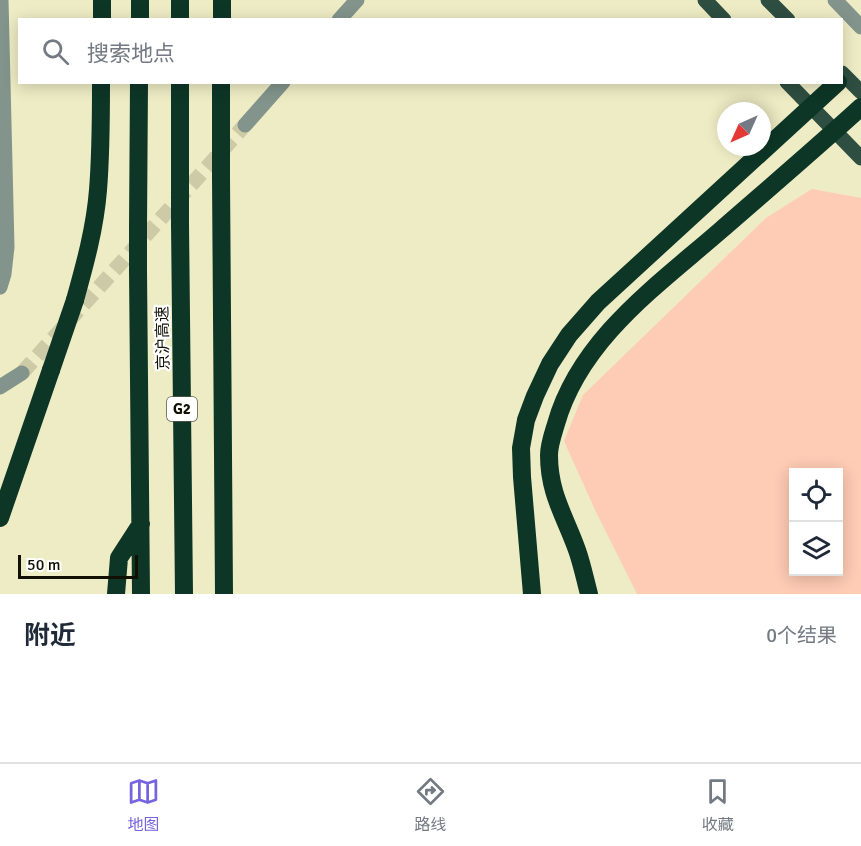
<!DOCTYPE html>
<html lang="zh">
<meta charset="utf-8">
<style>
body{margin:0;font-family:Signika,"Noto Sans SC",sans-serif;background:#f6f6f7;color:#1f2937}
.controls{position:absolute;right:18px;bottom:18px;display:grid;overflow:hidden;border-radius:0px;box-shadow:0 3px 15px #0003}
.controls button{width:54px;height:54px;display:grid;place-items:center;padding:0;border:0;border-bottom:2px solid #e0e1e3;background:#fff;color:#1f2937;font:30px sans-serif}
.compass{position:absolute;left:717px;top:102px;width:54px;height:54px;border-radius:50%;background:#fff;box-shadow:0 3px 15px #0003;rotate:225deg}
.scale{position:absolute;left:18px;bottom:15px;width:120px;box-sizing:border-box;padding-left:6px;border:3px solid #111003;border-top:0;font-size:16px;line-height:21px;white-space:nowrap;color:#111003;-webkit-text-stroke:4px #fff;paint-order:stroke}
.list{margin:0;padding:0;list-style:none}
h2{display:flex;justify-content:space-between;align-items:center;height:78px;margin:0;padding:0 24px;font-size:26px}
h2 small{font-size:20px;font-weight:400;color:#747a83}
.icon{flex:none;width:33px;height:33px;fill:none;stroke:currentColor;stroke-width:2;stroke-linecap:round;stroke-linejoin:round}
.map{position:relative;flex:none;width:861px;height:594px;overflow:hidden}
.search{position:absolute;background:#fff;box-shadow:0 3px 15px #0003;left:18px;right:18px;top:18px;height:66px;display:flex;align-items:center;gap:15px;box-sizing:border-box;padding:0 21px;border-radius:0px;color:#747a83;font-size:22px}
.sheet{height:168px;background:#fff}
nav{display:flex;justify-content:space-around;align-items:center;box-sizing:border-box;height:84px;border-top:2px solid #e0e1e3;background:#fff;font-size:16px;color:#747a83}
nav a{display:grid;justify-items:center;gap:3px}
nav .on{color:#7664df}
.map>svg:first-child{display:block}
</style>
<div class="map">
<svg width="861" height="594" viewBox="0 0 861 594">
<rect width="100%" height="100%" fill="#eeecc4"/>
<path fill="#fecbb4" fill-rule="evenodd" d="M812,189L861,198V594H637L596,512L564,441L583,395L766,218ZM794,472H838V572H794Z"/>
<g fill="none" stroke-linecap="round" stroke-linejoin="round">
<path stroke="#cdcba7" stroke-width="15" stroke-dasharray="15 8" stroke-linecap="butt" d="M22,373L245,125"/>
<path stroke="#82948b" stroke-width="15" d="M835,0L861,27
M339,20L357,0
M245,125L283,82
M0,287L4,274L7,247L1,0
M0,387L22,373"/>
<path stroke="#2e4e41" stroke-width="15" d="M705,0L724,20
M768,0L788,20
M842,73L861,92
M787,82L861,158"/>
<path stroke="#0d3627" stroke-width="18" d="M102,20V0
M140,20V0
M180,20V0
M222,20V0
M221,134V82
M221,178L224,594
M180,181V82
M180,224L184,594
M138,227L139,82
M138,271L141,594
M75,300C85,264 95,228 98,190C101,154 101,118 101,82
M0,518L51,370
M116,594L119,558L141,524
M532,594L522,477L521,448L526,420L535,396L550,364L569,335L598,302L838,82
M589,594C585,579 582,564 577,550C565,516 549,494 549,455C549,445 553,434 556,424C580,339 658,285 721,230C768,189 815,149 861,107"/>
<path stroke="#0d3627" stroke-width="18" d="M221,134V178
M180,181V224
M138,227V271
M51,370L75,300"/>
</g>
<g text-anchor="middle" stroke-width="4.5" stroke-linejoin="round" paint-order="stroke">
<rect fill="#fff" stroke="#58584f" stroke-width="1.5" x="167" y="397" width="30" height="24" rx="4.5"/>
<g font-size="15" font-weight="bold" fill="#111003">
<text x="182" y="414">G2</text>
</g>
<g font-size="16" fill="#111003" stroke="#fff">
<text transform="translate(162 338) rotate(-91)" y="6">京沪高速</text>
</g>
</g>
</svg>
<div class="controls">
<button><svg class="icon" aria-label="locate" viewBox="0 0 24 24"><circle cx="12" cy="12" r="6"/><path d="M12 2v4M12 18v4M2 12h4M18 12h4"/></svg></button>
<button><svg class="icon" aria-label="layers" viewBox="0 0 24 24"><path d="M12 4l9 5-9 5-9-5zM3 14l9 5 9-5"/></svg></button>
</div>
<svg class="compass" viewBox="-18 -18 36 36"><path d="M0-13l5 13h-10z" fill="#e53935"/><path d="M0 13l5-13h-10z" fill="#747a83"/></svg>
<div class="scale">50 m</div>
<div class="search"><svg class="icon" aria-label="search" viewBox="0 0 24 24"><circle cx="10" cy="10" r="6"/><path d="M15 15l6 6"/></svg>搜索地点</div>
</div>
<section class="sheet">
<h2>附近<small>0个结果</small></h2>
<ul class="list">
</ul>
</section>
<nav>
<a class="on"><svg class="icon" aria-label="map" viewBox="0 0 24 24"><path d="M3 6l6-2 6 2 6-2v14l-6 2-6-2-6 2zM9 4v14M15 6v14"/></svg>地图</a>
<a><svg class="icon" aria-label="directions" viewBox="0 0 24 24"><path d="M12 3l9 9-9 9-9-9zM9 14v-3h6M13 9l2 2-2 2"/></svg>路线</a>
<a><svg class="icon" aria-label="saved" viewBox="0 0 24 24"><path d="M7 4h10v16l-5-4-5 4z"/></svg>收藏</a>
</nav>
